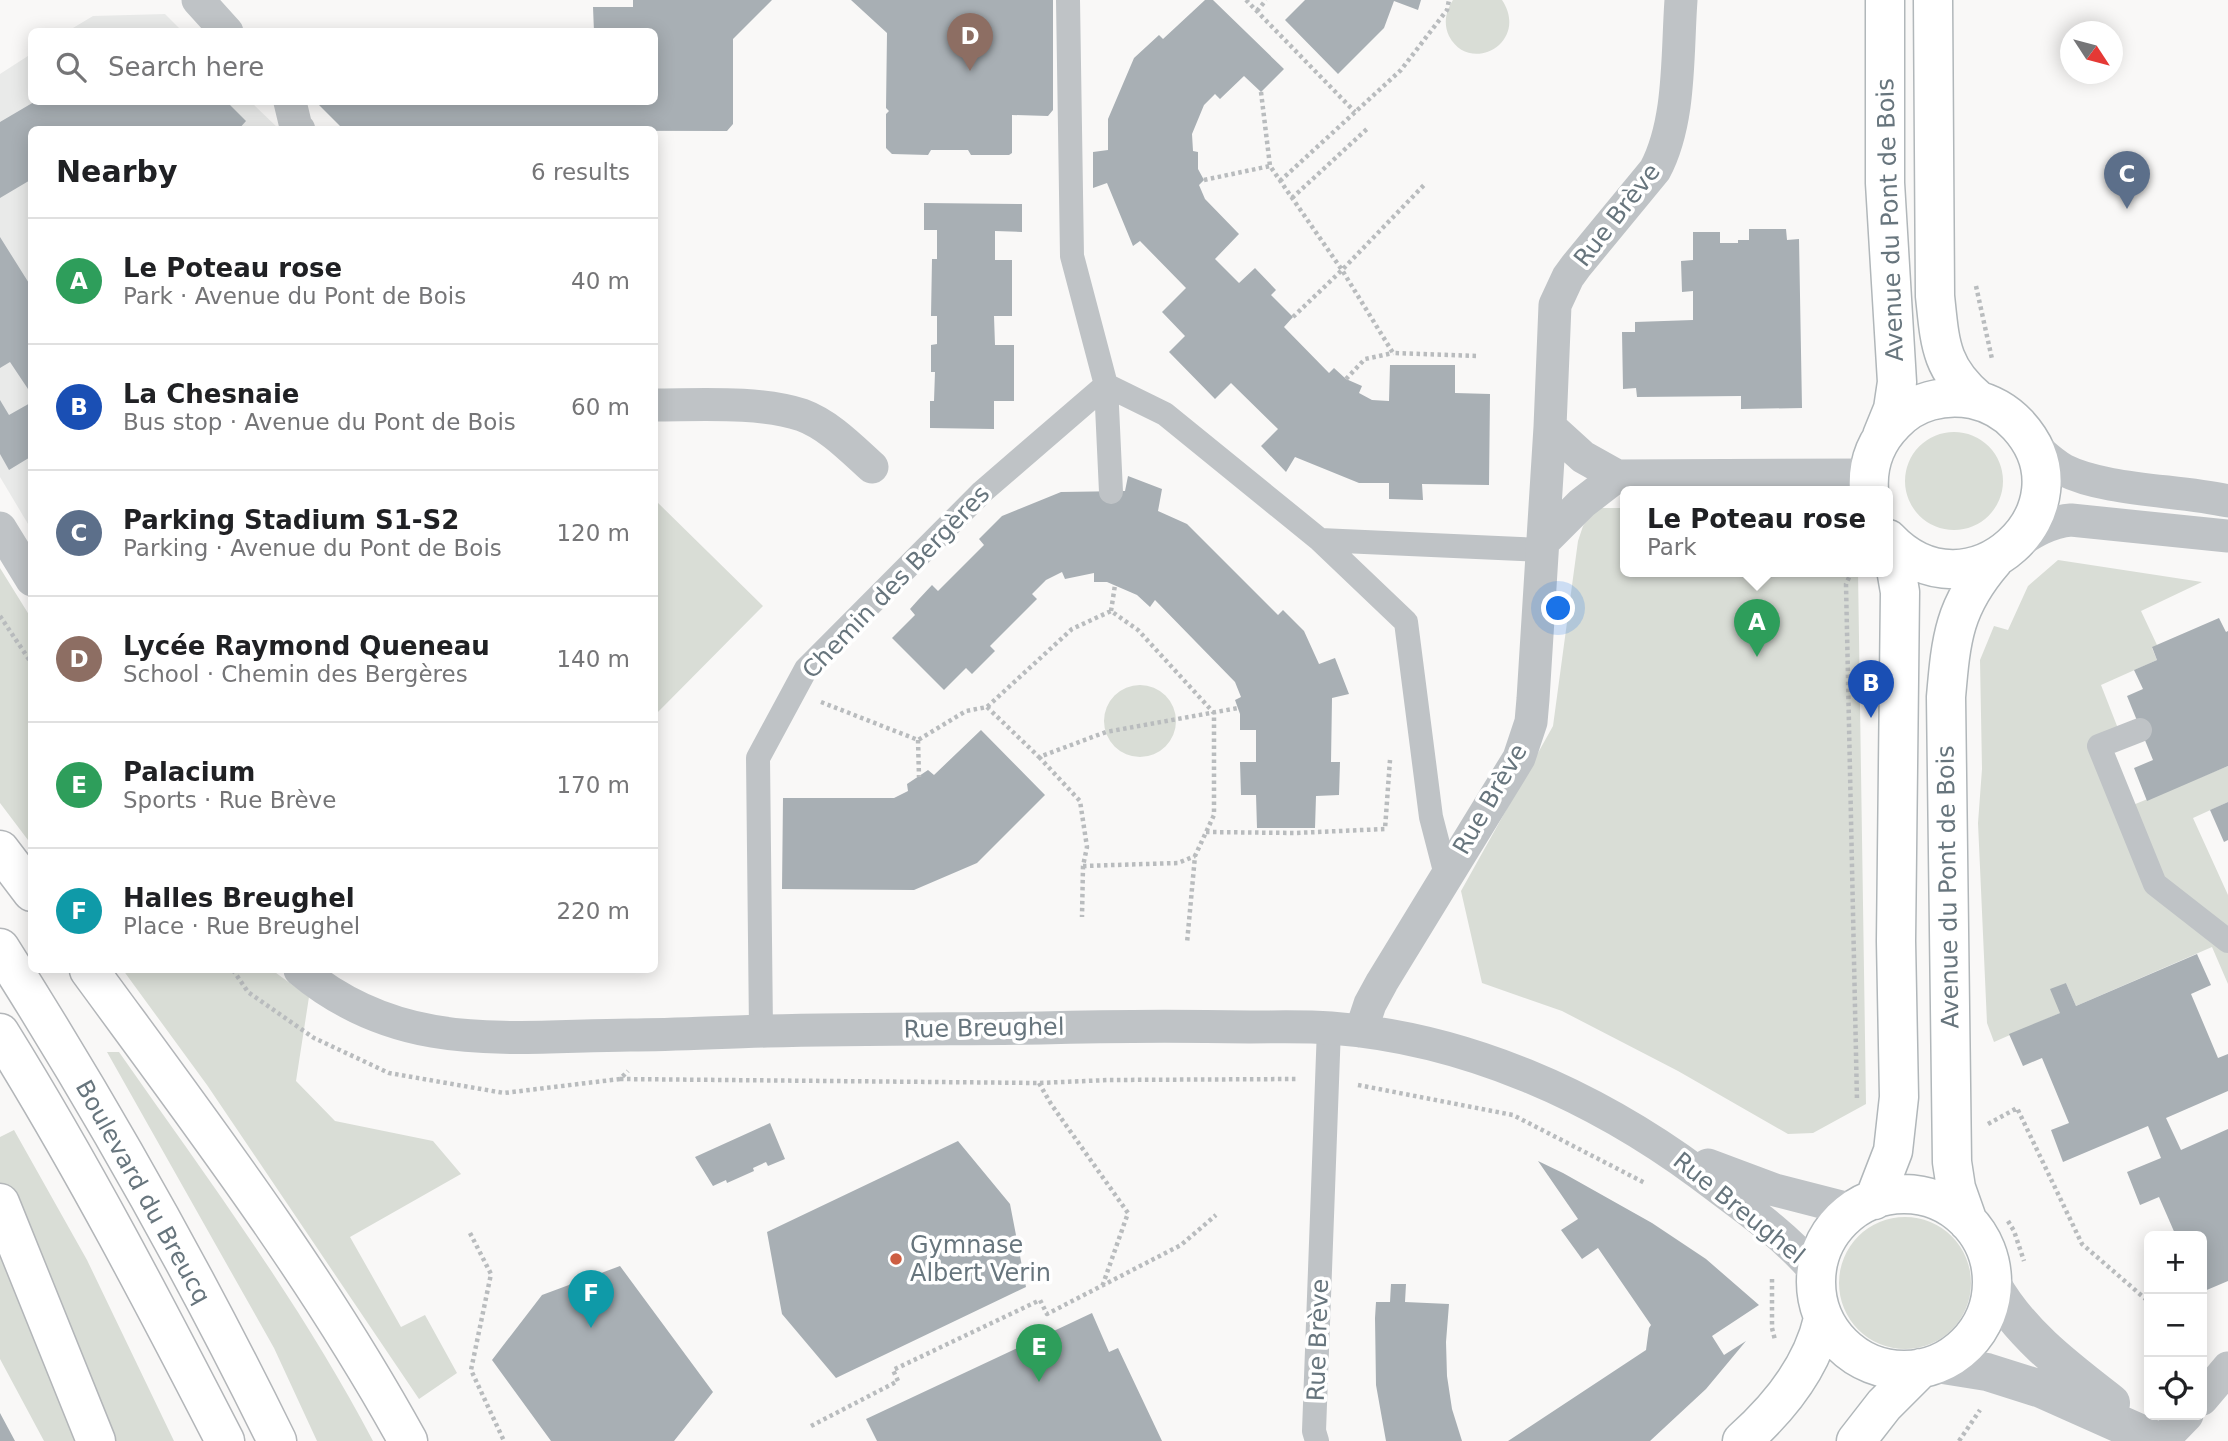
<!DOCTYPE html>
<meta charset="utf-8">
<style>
body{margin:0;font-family:"DejaVu Sans",sans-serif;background:#f6f6f6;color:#202124}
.controls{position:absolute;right:21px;bottom:21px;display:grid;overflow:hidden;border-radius:10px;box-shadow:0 4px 18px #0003}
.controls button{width:63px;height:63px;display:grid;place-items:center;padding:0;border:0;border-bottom:2px solid #e0e0e0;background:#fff;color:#202124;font:35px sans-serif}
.compass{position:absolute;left:2060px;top:21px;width:63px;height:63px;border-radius:50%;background:#fff;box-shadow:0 4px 18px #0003;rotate:126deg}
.you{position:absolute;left:1559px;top:609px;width:24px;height:24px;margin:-18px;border:5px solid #fff;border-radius:50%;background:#1a73e8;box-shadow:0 0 0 10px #1a73e833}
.badge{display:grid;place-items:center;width:46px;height:46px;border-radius:50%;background:#111827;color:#fff;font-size:23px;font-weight:700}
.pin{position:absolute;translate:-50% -58px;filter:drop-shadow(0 2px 4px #0008)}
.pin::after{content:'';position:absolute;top:37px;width:24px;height:21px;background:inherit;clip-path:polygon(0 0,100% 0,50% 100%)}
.popup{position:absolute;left:1620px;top:486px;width:273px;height:91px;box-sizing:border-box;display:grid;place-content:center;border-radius:10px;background:#fff;filter:drop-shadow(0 2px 5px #0005);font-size:23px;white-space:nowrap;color:#757577}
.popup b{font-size:26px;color:#202124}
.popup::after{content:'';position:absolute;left:50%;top:100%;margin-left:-14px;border:14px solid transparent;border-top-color:#fff}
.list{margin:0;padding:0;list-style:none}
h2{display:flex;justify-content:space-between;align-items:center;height:91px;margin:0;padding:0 28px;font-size:30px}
h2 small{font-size:23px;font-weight:400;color:#757577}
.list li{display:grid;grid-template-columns:46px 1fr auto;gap:21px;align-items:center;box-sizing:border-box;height:126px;padding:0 28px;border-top:2px solid #e0e0e0}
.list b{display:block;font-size:26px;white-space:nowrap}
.list p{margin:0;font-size:23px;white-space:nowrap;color:#757577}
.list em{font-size:23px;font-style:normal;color:#757577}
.icon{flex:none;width:38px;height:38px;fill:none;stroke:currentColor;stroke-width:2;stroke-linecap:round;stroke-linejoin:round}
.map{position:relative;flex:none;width:2228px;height:1441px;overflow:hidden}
.search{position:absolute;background:#fff;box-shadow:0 4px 18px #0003;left:28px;top:28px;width:630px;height:77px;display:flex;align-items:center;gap:18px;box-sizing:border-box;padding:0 24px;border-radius:10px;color:#757577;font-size:26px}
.panel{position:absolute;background:#fff;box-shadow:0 4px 18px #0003;left:28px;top:126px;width:630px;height:847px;border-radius:10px}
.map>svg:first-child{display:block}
</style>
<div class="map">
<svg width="2228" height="1441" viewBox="0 0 2228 1441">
<rect width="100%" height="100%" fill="#f9f8f7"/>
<path fill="#e9eae9" d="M165,14L182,31H68L93,16Z
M31,54L32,102H251L279,129L32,130L31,529L0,477V74Z"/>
<path fill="#d9ddd6" d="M1453,0H1502C1530,42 1470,76 1449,36C1443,23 1446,11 1453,0Z
M1905 481a49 49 0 1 1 98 0a49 49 0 1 1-98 0Z
M654,499L763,606L655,715H654Z
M1596,508H1626V571H1858L1866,1104L1813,1133L1788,1134L1678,1071L1562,1011L1482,983L1461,891L1553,726L1578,541L1583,526Z
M2058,560L2202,582L2141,611L2157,645L2152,648L2157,660L2101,685L2119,731L2101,739L2133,805L2228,766V802L2193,818L2228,895V984L2212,947L2076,1006L2066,983L2060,1013L1994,1042L1987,1023L1978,823L1982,769L1980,660L1994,626L2008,630L2028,586Z
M0,568L31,618V844L0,803Z
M1104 721a36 36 0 1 1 72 0a36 36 0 1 1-72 0Z
M123,970H272L309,997L296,1081L335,1121L433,1141L461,1174L350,1237L401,1327L425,1315L457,1373L419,1399L207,1085Z
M107,1052H119C208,1179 301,1304 373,1441H317L274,1348Z
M14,1130L87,1260L174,1441H44L0,1359V1137Z
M1839 1283a66 66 0 1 1 132 0a66 66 0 1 1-132 0Z"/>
<path fill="#a8afb4" d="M633,0H772L733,39V124L727,131L344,130L316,102H654V32H594L593,7H633Z
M851,0H1053V110L1048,116L1012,115V153L1009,155H971L968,150H931L928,155L892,154L886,148V114L889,111L886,108L887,33Z
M1205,0H1213L1284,69L1261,92L1244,76L1220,99L1215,94L1204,105L1192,134L1193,151L1198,152V169L1204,180L1199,185L1205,199L1239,234L1215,259L1239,283L1255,268L1276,290L1271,295L1293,317L1284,327L1329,373L1334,368L1346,379L1362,386L1359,393L1372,400L1389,401L1390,365H1455V393L1490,394L1489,485L1422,484L1423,500L1389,499V483H1359L1295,457L1286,472L1261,446L1278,429L1231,383L1215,399L1169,352L1185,336L1162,312L1186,288L1140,241L1133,246L1107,183L1093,188V152L1108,150V119L1134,58L1159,35L1163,39Z
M1305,0H1421L1418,10L1394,1L1384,28L1338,74L1285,20Z
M34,102H227L246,121L238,130H32V179L0,198V122Z
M924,203L1022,204V232L995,231V260H1012V316H994L995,345H1014V401H994V429L930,428V401H934L935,372H931V345L937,344V316H931L932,259H937V230H924Z
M1749,229H1786L1787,240L1799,239L1802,408L1741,409V396L1637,397L1636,388L1623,389L1622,332H1635V322L1693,320V291L1682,292L1681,261L1693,260V232H1720V243H1738V240H1749Z
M0,237L32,288V395L10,362L0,368Z
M0,400L9,415L32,402V456L9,470L0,454Z
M1128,476L1162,489L1158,511L1187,524L1278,615L1283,610L1304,631L1319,664L1335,658L1349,694L1332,698L1331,762H1340L1339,795L1316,796L1315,828H1257L1256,795H1241L1240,762H1256V730H1240V714L1235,700L1241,697L1235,682L1155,600L1150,607L1137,595L1107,582H1094V573L1065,579L1062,572L1046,580L1032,594L1037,599L990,646L995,651L972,674L966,668L944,690L892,638L915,615L910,609L918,600L932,585L938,591L984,545L979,539L1002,516L1061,492L1125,491Z
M2219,618L2226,632L2228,631V766L2147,801L2134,768L2153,760L2127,696L2143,689L2134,670L2157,660L2152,647Z
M981,730L1045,795L977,863L914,890L782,889L783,798H894L908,791L907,784L928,770L934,775Z
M2228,802V840L2224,842L2210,810Z
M2197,954L2211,985L2191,994L2218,1058L2228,1054V1091L2166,1118L2181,1150L2228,1129V1281L2202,1292V1236H2176L2159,1197L2140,1205L2127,1172L2161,1158L2148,1126L2063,1162L2051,1130L2069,1123L2042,1058L2023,1066L2009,1034L2060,1013L2050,989L2066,983L2076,1006Z
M770,1123L785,1159L768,1166L766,1162L753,1168L754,1171L727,1183L726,1180L713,1186L695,1157Z
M958,1141L1010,1204L1026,1287L836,1378L782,1314L767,1232Z
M1538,1161L1563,1173L1652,1223L1706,1259L1759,1305L1712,1336L1724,1355L1746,1341L1706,1389L1650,1441H1508L1646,1350L1649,1328L1651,1325L1598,1248L1582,1259L1561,1230L1578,1219Z
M620,1266L713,1392L674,1441H551L492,1360L542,1295Z
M1391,1284H1406L1405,1302L1449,1304L1446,1342L1447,1376L1452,1409L1462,1441H1386L1376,1385L1375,1318L1376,1302H1390Z
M1092,1313L1109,1352L1118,1348L1162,1441H877L866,1419Z
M0,1413L15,1441H0Z"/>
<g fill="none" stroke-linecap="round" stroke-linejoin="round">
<defs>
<path id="secondary" d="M1933,0L1935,296C1940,343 1940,368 1978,400
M1882,436L1893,409L1897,382L1885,183V0
M1869,491C1867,464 1875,442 1894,423C1914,401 1944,394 1972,399C1990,403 2006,412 2018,425C2094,508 1969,625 1888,539
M1816 1282a88 88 0 1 1 176 0a88 88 0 1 1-176 0Z
M1874,1200L1893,1151L1899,1097L1896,941L1900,592L1896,569L1888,547
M1968,1222L1956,1188L1952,1162L1946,697C1951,638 1954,606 1994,560
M1742,1441C1779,1408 1812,1368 1823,1319
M1856,1441L1884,1405L1921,1368"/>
<path id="trunk" d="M0,850L32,892
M0,948C101,1107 194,1272 277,1441
M89,970C201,1123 316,1274 408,1441
M0,1033C82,1165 154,1303 225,1441
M0,1203L96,1441"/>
</defs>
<use href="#secondary" stroke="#b1b7ba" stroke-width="41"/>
<use href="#trunk" stroke="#b3b6b9" stroke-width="41"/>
<path stroke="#b9bcbe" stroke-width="4.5" stroke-dasharray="3.5 3.5" stroke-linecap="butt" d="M1246,0L1355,112
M1257,11L1266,0
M1261,92L1270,166L1342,270L1393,353L1479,356
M1204,180L1270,166
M1280,181L1401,70L1447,10L1449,0
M1292,198L1368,128
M1976,286L1992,359
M1293,317L1342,270L1426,183
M1346,379L1365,359L1393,353
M1852,571L1846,584L1857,1101
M1111,611L1115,585
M0,616L32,664
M821,702L918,740L966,711L987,707L1072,629L1111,611L1138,630L1214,713V815L1195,856L1187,943
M987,707L1039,757L1106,732L1238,708
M918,740L919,777
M1039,757L1080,801L1087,847L1083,866L1082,917
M1206,832L1295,833L1385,829L1390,760
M1083,866L1178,863L1195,856
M233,970L248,992L314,1038L389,1073L504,1093L620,1079L628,1071
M620,1079L1039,1083L1109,1080L1298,1079
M1039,1083L1051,1104L1128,1213L1102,1287
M1358,1085L1513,1115L1645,1183
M1988,1124L2017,1108L2082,1244L2149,1302
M2008,1221L2014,1231L2024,1261
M470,1233L491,1274L471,1370L504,1441
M1772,1279V1328L1775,1340
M811,1426L898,1381L893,1370L1040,1300L1047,1314L1181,1245L1216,1215
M1959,1441L1980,1410"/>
<path stroke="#bfc3c6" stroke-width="24" d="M1068,0L1072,256L1106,385L1111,492
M1320,540L1542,550
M2140,730L2099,746L2155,884L2228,941
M761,1031L758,758L806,669L982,492L1106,385L1165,414L1320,540L1406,622L1431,817L1446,875
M1317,1441L1314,1431L1329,1028"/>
<path stroke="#bfc3c6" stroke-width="33" d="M198,0L227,32
M290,102L296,127L299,130
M654,405C701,405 758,401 802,415C829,425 851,448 872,467
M1550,427L1583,457L1617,476L1869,475
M2030,443C2041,452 2051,463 2064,470C2105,491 2181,490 2228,501
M0,528L32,580
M1542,543L1582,503L1617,476
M2015,544C2033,532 2049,522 2071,520L2228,536
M300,970C402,1055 509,1036 630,1035C676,1035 722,1032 767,1031C858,1029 950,1029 1041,1028C1111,1026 1180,1026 1250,1027C1277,1027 1304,1026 1331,1028C1465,1038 1593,1095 1700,1174C1741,1205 1783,1233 1817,1273
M1361,1031L1370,1004L1382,982L1519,758L1531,722L1533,699L1550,427L1555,305L1568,277L1576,266L1655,170C1681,121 1677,54 1681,0
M1708,1165L1775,1190L1853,1210
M2202,1399L2228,1368
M2162,1441L2187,1415"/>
<path stroke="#bfc3c6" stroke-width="38" d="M1992,1284C2020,1334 2066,1368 2111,1403
M1937,1364L1987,1372L2041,1389L2158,1441"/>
<use href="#secondary" stroke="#fff" stroke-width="38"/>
<use href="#trunk" stroke="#fff" stroke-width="38"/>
</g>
<circle fill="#cd5e42" stroke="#fff" stroke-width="2.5" cx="896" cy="1259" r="7"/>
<g text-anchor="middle" stroke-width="7" stroke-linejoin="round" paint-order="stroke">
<g font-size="24" fill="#67757d" stroke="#fff">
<text transform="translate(1617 215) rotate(-52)" y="8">Rue Brève</text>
<text transform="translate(1890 220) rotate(-92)" y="8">Avenue du Pont de Bois</text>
<text transform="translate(896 582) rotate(-46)" y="8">Chemin des Bergères</text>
<text transform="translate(1490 799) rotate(-60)" y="8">Rue Brève</text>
<text transform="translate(1948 887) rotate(-91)" y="8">Avenue du Pont de Bois</text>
<text transform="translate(984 1028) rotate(-1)" y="8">Rue Breughel</text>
<text transform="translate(143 1192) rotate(61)" y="8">Boulevard du Breucq</text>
<text transform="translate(1739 1208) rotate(39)" y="8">Rue Breughel</text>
<text transform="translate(1318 1340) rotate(-88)" y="8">Rue Brève</text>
</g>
<g font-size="24" fill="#67757d" stroke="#fff" text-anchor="start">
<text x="910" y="1253">Gymnase<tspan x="910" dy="28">Albert Verin</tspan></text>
</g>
</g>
</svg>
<div class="controls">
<button>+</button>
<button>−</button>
<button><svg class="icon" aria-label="locate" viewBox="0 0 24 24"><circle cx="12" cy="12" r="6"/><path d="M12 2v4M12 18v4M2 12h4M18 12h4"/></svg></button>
</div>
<svg class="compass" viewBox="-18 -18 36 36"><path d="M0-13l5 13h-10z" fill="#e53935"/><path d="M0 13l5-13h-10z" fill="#757577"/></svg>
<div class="you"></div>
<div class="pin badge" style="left:1757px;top:657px;background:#2e9e5b">A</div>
<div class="popup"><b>Le Poteau rose</b>Park</div>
<div class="pin badge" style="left:1871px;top:718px;background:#1a4fb4">B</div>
<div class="pin badge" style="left:2127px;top:209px;background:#5c6f8a">C</div>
<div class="pin badge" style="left:970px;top:71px;background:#8d6e63">D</div>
<div class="pin badge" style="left:1039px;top:1382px;background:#2e9e5b">E</div>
<div class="pin badge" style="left:591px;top:1328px;background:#0f9aa8">F</div>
<div class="search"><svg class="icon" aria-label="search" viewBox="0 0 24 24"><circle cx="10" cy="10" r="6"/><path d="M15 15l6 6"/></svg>Search here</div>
<section class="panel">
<h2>Nearby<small>6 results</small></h2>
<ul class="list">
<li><span class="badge" style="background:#2e9e5b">A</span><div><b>Le Poteau rose</b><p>Park · Avenue du Pont de Bois</p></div><em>40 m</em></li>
<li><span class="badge" style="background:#1a4fb4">B</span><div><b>La Chesnaie</b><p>Bus stop · Avenue du Pont de Bois</p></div><em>60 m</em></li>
<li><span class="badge" style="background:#5c6f8a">C</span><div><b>Parking Stadium S1-S2</b><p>Parking · Avenue du Pont de Bois</p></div><em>120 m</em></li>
<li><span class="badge" style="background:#8d6e63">D</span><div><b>Lycée Raymond Queneau</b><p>School · Chemin des Bergères</p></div><em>140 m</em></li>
<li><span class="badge" style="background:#2e9e5b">E</span><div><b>Palacium</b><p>Sports · Rue Brève</p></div><em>170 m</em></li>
<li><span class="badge" style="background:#0f9aa8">F</span><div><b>Halles Breughel</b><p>Place · Rue Breughel</p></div><em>220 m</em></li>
</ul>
</section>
</div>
